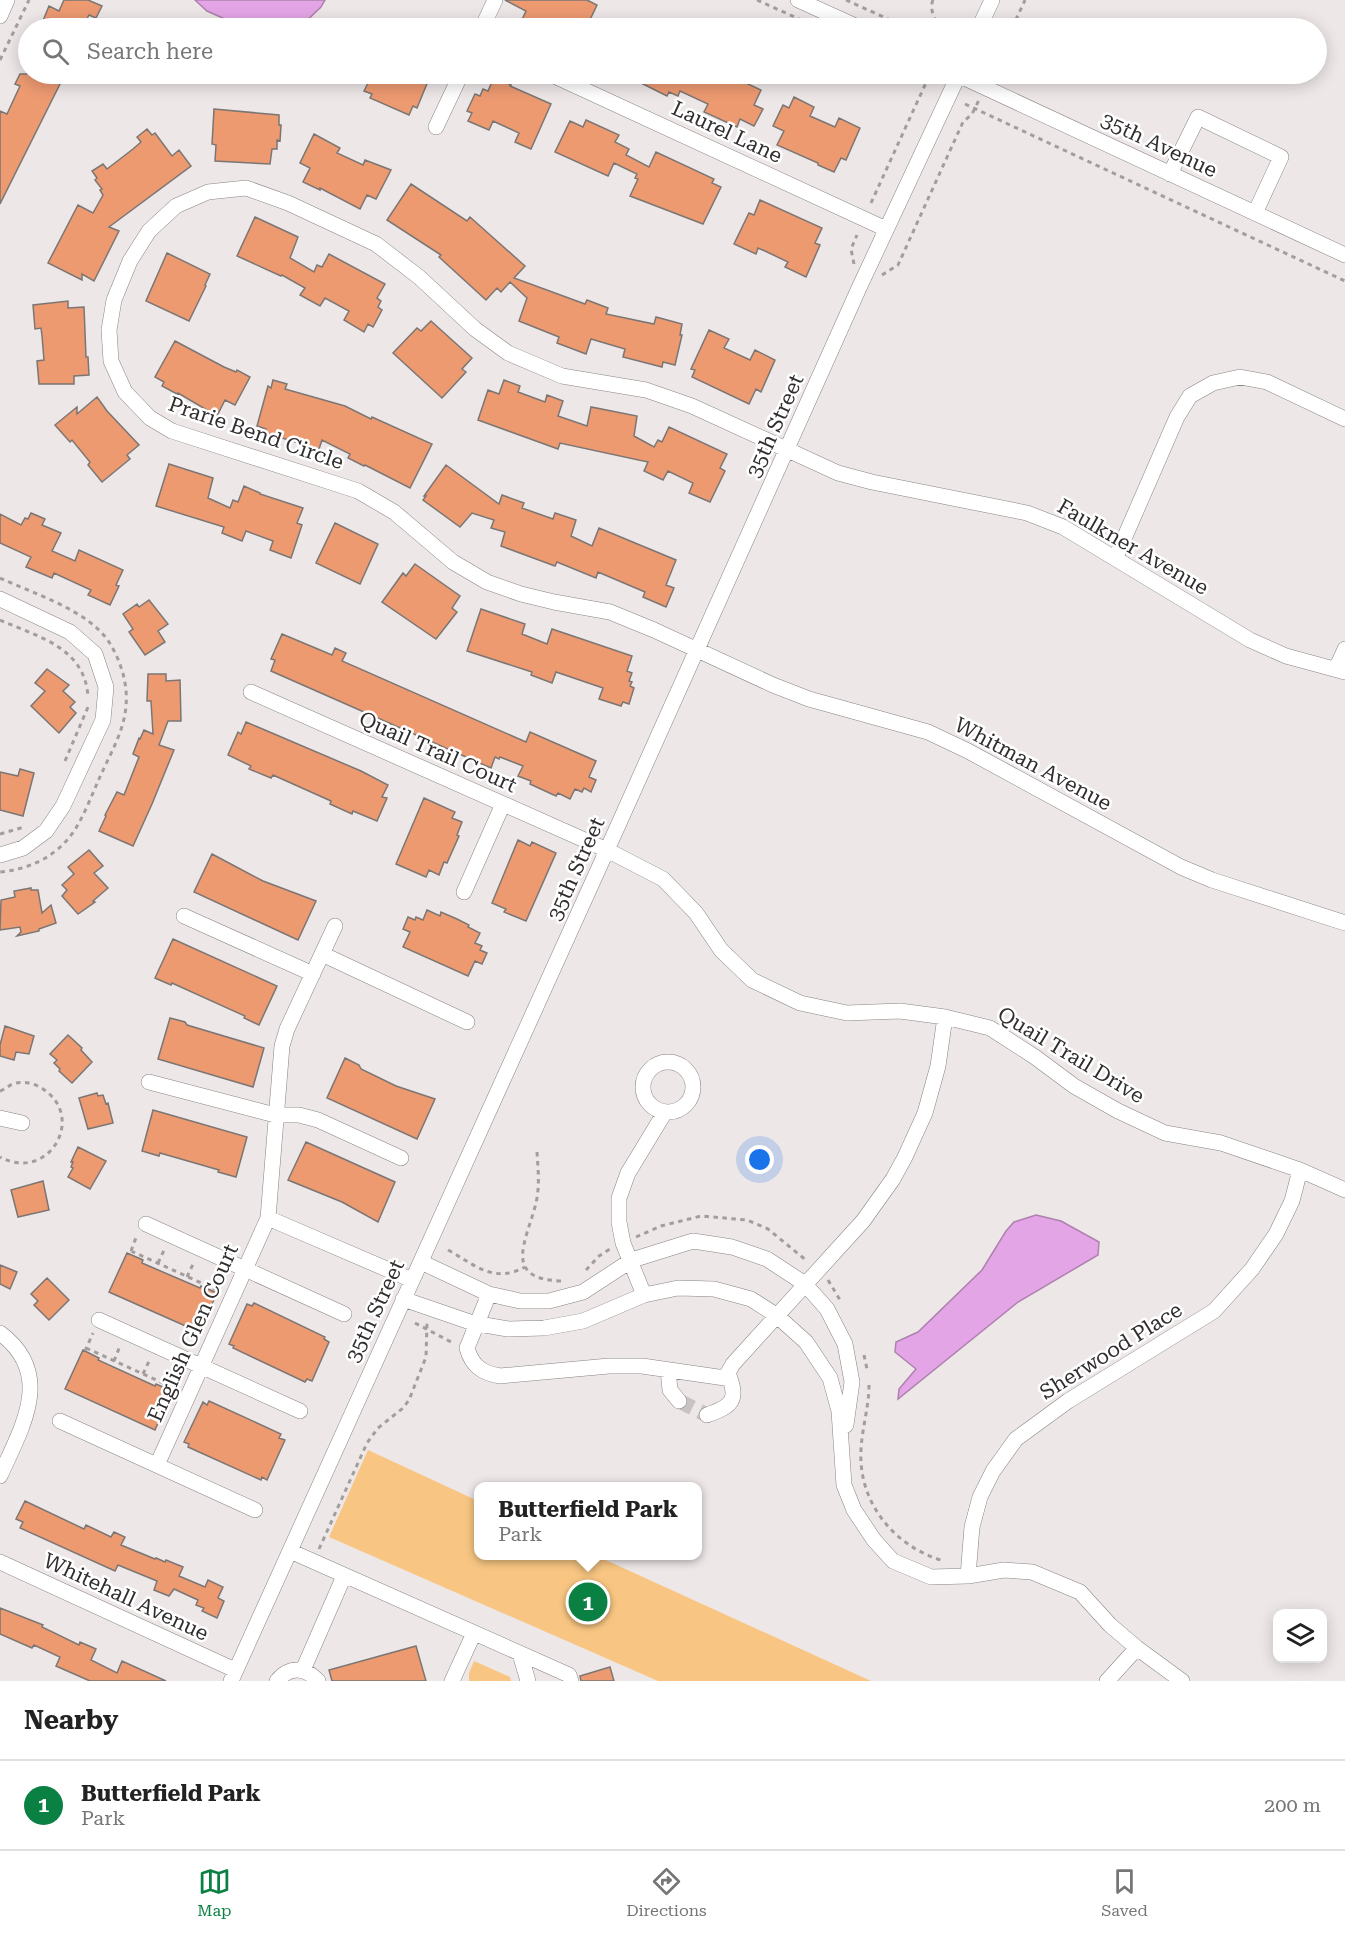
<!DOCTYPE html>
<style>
body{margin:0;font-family:"Roboto Serif",serif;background:#f6f6f6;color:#222}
.controls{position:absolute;right:18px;bottom:18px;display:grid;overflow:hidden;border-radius:12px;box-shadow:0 3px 15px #0003}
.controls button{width:54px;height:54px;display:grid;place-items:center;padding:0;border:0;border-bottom:2px solid #e0e0e0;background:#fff;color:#222;font:30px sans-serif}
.you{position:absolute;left:760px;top:1160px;width:21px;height:21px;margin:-15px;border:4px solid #fff;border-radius:50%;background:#1a73e8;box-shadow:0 0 0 9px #1a73e833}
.badge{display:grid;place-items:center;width:39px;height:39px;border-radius:50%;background:#0b8043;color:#fff;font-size:20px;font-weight:700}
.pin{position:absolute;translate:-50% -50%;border:3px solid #fff;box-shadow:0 2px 6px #0006}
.popup{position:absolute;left:474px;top:1482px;width:228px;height:78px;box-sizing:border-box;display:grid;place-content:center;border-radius:12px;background:#fff;filter:drop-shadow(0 2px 4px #0005);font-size:20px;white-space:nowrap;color:#767676}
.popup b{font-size:22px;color:#222}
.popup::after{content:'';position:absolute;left:50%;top:100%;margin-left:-12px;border:12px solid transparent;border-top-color:#fff}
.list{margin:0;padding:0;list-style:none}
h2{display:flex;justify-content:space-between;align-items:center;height:78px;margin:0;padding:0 24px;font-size:26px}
h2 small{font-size:20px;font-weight:400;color:#767676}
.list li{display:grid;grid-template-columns:39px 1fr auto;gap:18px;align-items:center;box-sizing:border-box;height:90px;padding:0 24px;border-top:2px solid #e0e0e0}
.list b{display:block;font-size:22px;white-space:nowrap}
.list p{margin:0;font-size:20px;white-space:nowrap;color:#767676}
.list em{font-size:20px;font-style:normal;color:#767676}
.icon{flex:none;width:33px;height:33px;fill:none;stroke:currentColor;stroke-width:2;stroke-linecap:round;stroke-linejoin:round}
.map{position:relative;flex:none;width:1345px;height:1681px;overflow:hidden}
.search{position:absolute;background:#fff;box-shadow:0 3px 15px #0003;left:18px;right:18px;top:18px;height:66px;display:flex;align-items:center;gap:15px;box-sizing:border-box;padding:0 21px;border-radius:33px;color:#767676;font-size:22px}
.sheet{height:168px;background:#fff}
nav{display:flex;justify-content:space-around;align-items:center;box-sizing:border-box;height:84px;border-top:2px solid #e0e0e0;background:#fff;font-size:16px;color:#767676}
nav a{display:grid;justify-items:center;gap:3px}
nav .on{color:#0b8043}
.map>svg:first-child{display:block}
</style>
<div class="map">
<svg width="1345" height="1681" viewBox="0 0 1345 1681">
<rect width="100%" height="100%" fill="#eee7e7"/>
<path fill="#f8c682" d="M368,1450L478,1501V1556H597L871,1681H658L329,1537Z
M474,1661L510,1677L511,1681H469V1673Z"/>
<path fill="#e4a5e7" stroke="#ae81af" stroke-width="1.5" d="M195,0H325L321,7L299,28H245L207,11Z
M1036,1215L1061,1221L1099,1242L1098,1255L1018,1302L898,1399L899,1389L916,1369L895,1352L896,1342L918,1332L982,1270L1006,1231L1014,1222Z"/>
<path fill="#ed9a71" stroke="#7b7674" stroke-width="1.5" d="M64,0H88L102,6L96,18L89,15L82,28H40L49,6L59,11Z
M505,0H587L597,5L586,28H518L526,11Z
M20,74H65L0,204V111L7,114L20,86L15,84Z
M380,74H431L417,108L413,106L409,115L370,98L372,94L364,91L370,79L376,82Z
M623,74H727L761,90L754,105L763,109L754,126L740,119L737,127L704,112L708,104L680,91L678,96L669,92L667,96Z
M494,77L511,85L510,86L551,104L531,149L515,142L519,133L493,121L489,130L468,121L472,113L467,111L475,94L480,96L483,89L488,91Z
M794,97L814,107L810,116L835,127L839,118L860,128L846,160L841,158L834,172L818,165V163L777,145L784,131L773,126L783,105L789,108Z
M214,109L279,115V125H281L280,141L277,140V149H272L270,164L215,161L216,145L212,144Z
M586,120L619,135L615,142L629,149L626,155L649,167L656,152L714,179L712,183L721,187L703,224L630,196L638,179L635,178L637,174L614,163L608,176L555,152L570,121L583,127Z
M147,129L152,135L155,133L172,156L179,150L191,166L109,227L119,231L94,281L82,274V280L48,263L78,205L93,213L103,195L100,190L102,189L95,180L97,178L92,171L103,164L107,169L133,149L141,142L137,137Z
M314,134L340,148L337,153L363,165L365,160L391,170L376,199L367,195L360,209L320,188V190L303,182L310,168L300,163Z
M411,184L467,221L470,217L525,266L514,278L585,304L587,300L608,308L606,314L654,324L656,317L682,324L680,335H682L675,365L663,362L662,367L623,357L625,349L591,339L586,354L557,343L559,337L519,321L527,298L510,282L501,292L497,288L486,300L439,257L441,255L387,220Z
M760,200L822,228L815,243L820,245L806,277L785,267L788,262L765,251L758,248L756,254L734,244L749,213L754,215Z
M255,217L298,237L290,258L314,272L317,265L322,267L329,254L385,284L377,298L381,301L378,307L382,310L373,327L368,324L364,332L344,320L349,311L325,298L320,306L300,295L305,288L282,275L281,276L237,256Z
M167,253L210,274L205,285L206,286L189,321L146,301Z
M68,301V308L84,307L86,357H88L89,375L74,376V384H39L37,361L44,360L42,336L41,328L35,329L33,305Z
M431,321L472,358L462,369L466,372L442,398L393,353L417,328L421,331Z
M709,330L729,339L724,348L750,360L755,350L775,360L761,392L756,389L749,404L692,377L695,370L691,369Z
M175,341L224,367L236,372L237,370L250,377L235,405L225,400L217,416L178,393L177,394L162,386L164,382L155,377Z
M273,380L287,384L285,389L345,406L371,419L372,417L432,444L410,488L365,465L364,466L348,458L350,454L322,440L319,449L265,433L266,429L257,426L268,386L271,388Z
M504,380L520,386L518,392L545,402L547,395L563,401L558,416L587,426L591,407L637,416L634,436L654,447L658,440L662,442L669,427L727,454L720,468L725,471L710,502L689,493L693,483L668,471L663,480L644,471L648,462L560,443L558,449L478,420L488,390L499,394Z
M97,397L107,411L139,445L127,455L130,459L102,482L88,465L90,462L72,440L70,442L55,425L77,407V414Z
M169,464L213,478L208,498L230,508L233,500L238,502L244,486L260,493V494L303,508L297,523L302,525L291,558L270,550L273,541L246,531L242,541L222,533L224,527L156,506Z
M446,465L499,504L502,495L524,503L522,508L553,519L555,513L576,520L571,536L592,546L599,528L676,560L666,585L674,588L666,607L643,597L645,592L598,572L596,578L557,562L555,566L501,546L505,532L491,528L494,520L472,513L460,527L423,500L426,496H424Z
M31,513L45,519L42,525L61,533L52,551L75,561L79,550L123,570L116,585L119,586L110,605L88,595L91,590L54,573L52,578L26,567L31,557L0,543V514L21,525L25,518L28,519Z
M335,523L378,544L360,584L316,563Z
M415,564L460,596L452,608L457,612L436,639L382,602L403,573L406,576Z
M149,600L168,624L158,631L165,642L145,655L129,632L133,629L123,614L137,604L139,607Z
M481,609L525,624L522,634L547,644L552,629L632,656L627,671L632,673L629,681L632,682L630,686L634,688L629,704L623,702L621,706L599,699L603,688L556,672L552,683L531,675L532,672L467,651Z
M282,634L332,655L335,648L346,653L342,661L526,742L530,732L596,761L589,777L596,780L591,792L584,788L582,792L575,789L570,799L558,793L556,796L530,784L531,781L518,776L523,766L500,757L499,759L495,757L491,768L271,671L275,660L271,659Z
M47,669L69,685L63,691L75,702L70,707L76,713L59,733L31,706L45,691L35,683Z
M148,674H166V681L180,680L181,721H168L159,745L174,750L152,804L133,846L99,831L106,816L105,815L117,792L124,795L139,757L133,754L139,738L140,739L144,730L153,734L151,701H147Z
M246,722L361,771L388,785L382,797L387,798L377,821L353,811L352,814L330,804L331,801L273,775L271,778L249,769L251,766L228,755L238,732L241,734Z
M20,769L34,773L23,816L0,810V772L18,776Z
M424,798L455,812L452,818L462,822L457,835L459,836L447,863L444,862L439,875L429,870L426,877L396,864Z
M518,840L530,846L532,842L556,853L526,921L504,912L506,909L492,903Z
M89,850L103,866L94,873L108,888L93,901L95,902L78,914L62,896L67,890L62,885L74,874L68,867Z
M212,854L263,881L316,901L298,940L194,892Z
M31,888V890H38L42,913L51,905L56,923L39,929V931L17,936L21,932L20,927L0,930L1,900L15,897L14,891Z
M427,910L440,916L441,912L457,919L469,925L468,927L480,933L475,943L482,946L480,950L487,953L482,964L475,961L468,976L403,947L410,932L403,929L408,917L415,920L416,917L423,920Z
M173,939L277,986L259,1025L244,1018L245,1016L172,983L171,985L155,978Z
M170,1018L185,1022L187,1025L264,1048L253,1087L158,1059Z
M5,1026L34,1036L29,1054L16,1052L14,1060L0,1056V1045Z
M68,1035L82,1048L81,1050L92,1062L72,1083L59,1071L60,1069L54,1063L57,1060L50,1054Z
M345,1058L359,1065L361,1069L396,1086L435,1099L417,1139L327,1098Z
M97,1093L98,1096L103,1095L106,1104L108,1103L113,1123L88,1129L79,1098Z
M153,1110L247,1137L236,1177L218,1172L219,1170L160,1153L159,1156L142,1151Z
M306,1142L395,1182L378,1222L342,1202L288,1180Z
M78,1147L106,1161L90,1189L68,1177L73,1168L71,1167L73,1162H71Z
M43,1181L49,1210L18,1217L11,1190Z
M127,1253L143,1260L142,1263L200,1288L201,1286L217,1293L199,1332L109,1292Z
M0,1265L17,1272L10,1289L0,1284Z
M47,1278L69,1300L49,1320L34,1305L38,1301L31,1294Z
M254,1303L325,1337L324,1339L329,1342L312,1381L307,1379L305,1382L233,1348L234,1346L229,1344L247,1304L252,1306Z
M83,1350L99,1358L98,1360L155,1386L156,1384L172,1391L155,1430L65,1389Z
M209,1401L281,1434L279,1438L285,1440L267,1480L262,1477L261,1480L188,1447L189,1444L184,1442L203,1402L207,1405Z
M25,1501L84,1529L86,1525L111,1537L114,1532L125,1537L121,1545L155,1559L156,1558L165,1562L166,1560L183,1567L179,1576L205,1587L208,1580L223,1587L218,1598L224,1601L217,1618L202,1611L204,1608L196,1605L198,1600L174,1589L169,1596L154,1590L157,1581L118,1565L115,1571L20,1528L23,1522L16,1519Z
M0,1608L43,1625L42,1627L79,1645L80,1642L96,1649L91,1660L117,1673L122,1661L166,1681H90L56,1666L60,1657L34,1645L32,1648L0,1634Z
M416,1646L426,1681H332L329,1670Z
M610,1667L614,1681H581L580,1676Z"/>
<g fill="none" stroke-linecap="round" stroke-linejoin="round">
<path stroke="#c8c2c2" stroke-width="15" stroke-dasharray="15 8" stroke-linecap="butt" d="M679,1401L707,1415"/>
<defs>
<path id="minor" d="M798,0L860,28
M0,16L7,0
M482,28L495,0
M979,28L992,0
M550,74L886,229
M956,74L1345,255
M436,127L461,74
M1170,174L1198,117L1281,157L1255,213
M1116,557L1177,417L1190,396L1213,383L1240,377L1267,382L1345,419
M0,599L70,632L95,654L106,687L103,720L63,806L46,831L23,848L0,855
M1336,669L1345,649
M1345,672L1286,656L1250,640L1063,527L1027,513L872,482L838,473L692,406L646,390L562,376L508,353L475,329L419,277L376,244L288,203L246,188L208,192L176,206L149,231L130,261L114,300L109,330L111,361L125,392L150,418L172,431L358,491L394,512L453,562L487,582L521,594L554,602L610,612L654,630L773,685L809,699L928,732L968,751L1181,867L1212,880L1345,923
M251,692L607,850L663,879L696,913L721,950L752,980L800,1003L847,1013L900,1011L945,1017L990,1028L1035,1057L1074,1086L1118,1111L1165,1133L1221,1143L1300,1170L1345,1190
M464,892L503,804
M184,916L313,974
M322,954L467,1022
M643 1087a25 25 0 1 1 50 0a25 25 0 1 1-50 0Z
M149,1082L275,1115H299L318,1120L401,1158
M0,1118L22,1123
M268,1218L412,1280
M146,1224L344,1314
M421,1262L489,1294L520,1301H549L583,1292L632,1260L693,1241L732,1247L767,1259L805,1284L827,1309L845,1344L852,1382L846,1425
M489,1294L467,1348C472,1366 482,1373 500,1376L609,1366H642L725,1378L733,1364L863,1221L893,1179L905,1157L925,1113L938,1066L945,1017
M644,1295L623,1243L619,1222V1198L628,1173L665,1112
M403,1299L473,1323L508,1329L544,1328L583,1321L644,1295L678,1288L714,1289L751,1299L776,1315L806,1342L830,1378L839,1411L844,1485L854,1510L874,1540L893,1561L931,1577L968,1576L1004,1570L1032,1572L1080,1592L1110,1625L1137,1648L1182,1681
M99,1320L300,1411
M0,1333C55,1374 22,1427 0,1476
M668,1370L670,1390L679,1401
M707,1415C732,1406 739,1401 728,1373
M60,1421L255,1510
M157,1465L268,1218L282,1046L287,1029L335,926
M290,1551L569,1675L571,1681
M0,1562L235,1670
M968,1576L972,1527L980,1497L993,1471L1016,1439L1068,1401L1214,1311L1252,1269L1276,1234L1292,1201L1300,1170
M520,1654L528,1681
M303,1670L344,1576
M231,1681L607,850L859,288L959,74
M277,1681C289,1666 306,1667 318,1681
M452,1681L474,1633
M1107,1681L1137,1648"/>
</defs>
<use href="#minor" stroke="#898483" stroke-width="16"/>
<path stroke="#a39e9e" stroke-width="3" stroke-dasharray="4.5 4.5" stroke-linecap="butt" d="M757,0L819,28
M846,0L908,28
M933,0C929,9 935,22 941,28
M1012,28L1025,0
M0,60L29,0
M916,74L927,81
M965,104L1345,281
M871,203L930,74
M854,264L851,249L857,235
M882,275L898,265L963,122L972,114L979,100
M0,578C34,594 88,610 109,642C121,661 128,684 126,706C124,732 109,756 99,779C92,795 85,813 76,828C71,836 65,843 58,849C41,863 22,870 0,872
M0,620C38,637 85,647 88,697
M65,761L88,707
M0,834L24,827
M0,1091C6,1089 10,1084 16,1083C25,1081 36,1084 43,1089C87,1118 48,1183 0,1157
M537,1152C538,1169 540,1186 536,1203C527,1240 501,1279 561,1281
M636,1237L661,1226L701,1216L747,1220L768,1229L807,1261
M448,1250C475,1265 494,1284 525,1267
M131,1251L219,1291
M131,1251L137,1235
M158,1263L165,1248
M586,1270L599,1256L610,1249
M187,1277L194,1262
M828,1280L840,1300
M415,1323L453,1343
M86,1348L176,1389
M85,1351L93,1333
M864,1355L867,1369
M114,1361L120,1346
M143,1374L150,1359
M869,1385C869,1407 862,1428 861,1450C858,1502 894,1547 944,1561
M319,1549L367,1443L378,1428L403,1408L409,1400L426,1357L427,1323"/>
<use href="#minor" stroke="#fff" stroke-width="15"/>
</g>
<g text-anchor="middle" stroke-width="5" stroke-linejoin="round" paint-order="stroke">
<g font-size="21" fill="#302d2d" stroke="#fff">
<text transform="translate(727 132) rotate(25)" y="7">Laurel Lane</text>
<text transform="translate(1159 145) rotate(25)" y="7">35th Avenue</text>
<text transform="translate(775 426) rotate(-66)" y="7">35th Street</text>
<text transform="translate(256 433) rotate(19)" y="7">Prarie Bend Circle</text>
<text transform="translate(1133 547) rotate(30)" y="7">Faulkner Avenue</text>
<text transform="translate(438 752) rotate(24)" y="7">Quail Trail Court</text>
<text transform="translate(1033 764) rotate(28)" y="7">Whitman Avenue</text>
<text transform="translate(576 869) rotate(-66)" y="7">35th Street</text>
<text transform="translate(1071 1055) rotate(31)" y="7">Quail Trail Drive</text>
<text transform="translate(375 1311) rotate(-65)" y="7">35th Street</text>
<text transform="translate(193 1333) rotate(-66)" y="7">English Glen Court</text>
<text transform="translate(1111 1351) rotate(-32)" y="7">Sherwood Place</text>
<text transform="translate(126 1597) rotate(25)" y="7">Whitehall Avenue</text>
</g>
</g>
</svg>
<div class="controls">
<button><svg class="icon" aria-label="layers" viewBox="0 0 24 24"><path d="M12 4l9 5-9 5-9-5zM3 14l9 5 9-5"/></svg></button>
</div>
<div class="you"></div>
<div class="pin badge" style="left:588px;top:1602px">1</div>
<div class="popup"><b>Butterfield Park</b>Park</div>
<div class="search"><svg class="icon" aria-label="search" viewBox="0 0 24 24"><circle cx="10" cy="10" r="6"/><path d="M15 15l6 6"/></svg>Search here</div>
</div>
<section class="sheet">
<h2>Nearby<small></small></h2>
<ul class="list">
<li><span class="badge">1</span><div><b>Butterfield Park</b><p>Park</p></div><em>200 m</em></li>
</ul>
</section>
<nav>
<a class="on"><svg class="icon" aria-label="map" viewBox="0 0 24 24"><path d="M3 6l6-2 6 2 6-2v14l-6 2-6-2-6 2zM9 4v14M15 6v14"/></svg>Map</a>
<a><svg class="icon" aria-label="directions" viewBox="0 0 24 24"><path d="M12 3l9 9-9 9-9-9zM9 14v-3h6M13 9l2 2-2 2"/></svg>Directions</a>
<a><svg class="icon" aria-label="saved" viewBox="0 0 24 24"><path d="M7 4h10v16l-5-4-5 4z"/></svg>Saved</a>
</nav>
